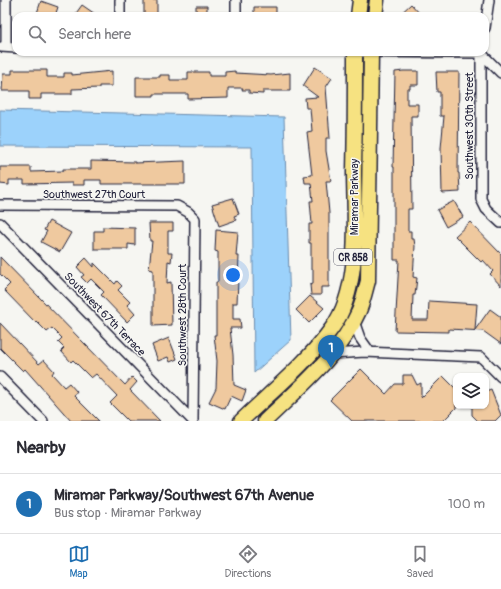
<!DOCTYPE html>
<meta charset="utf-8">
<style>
body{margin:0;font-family:Pangolin,sans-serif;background:#f7f7f7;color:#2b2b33}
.controls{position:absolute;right:12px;bottom:12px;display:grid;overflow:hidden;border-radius:8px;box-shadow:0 1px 3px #0004}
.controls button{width:36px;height:36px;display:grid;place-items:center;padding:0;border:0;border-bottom:1px solid #e1e1e2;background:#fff;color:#2b2b33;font:20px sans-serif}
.you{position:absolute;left:233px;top:275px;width:14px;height:14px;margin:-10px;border:3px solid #fff;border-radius:50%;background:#1a73e8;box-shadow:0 0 0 6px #1a73e833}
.badge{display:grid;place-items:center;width:26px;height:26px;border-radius:50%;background:#1f6fb2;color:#fff;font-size:13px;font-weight:700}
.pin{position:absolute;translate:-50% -33px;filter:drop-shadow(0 1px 2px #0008)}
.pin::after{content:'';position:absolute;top:21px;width:14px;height:12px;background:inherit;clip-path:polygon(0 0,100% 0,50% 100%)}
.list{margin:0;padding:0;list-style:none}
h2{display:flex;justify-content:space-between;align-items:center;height:52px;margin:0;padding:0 16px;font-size:17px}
h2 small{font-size:13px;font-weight:400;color:#7c7c81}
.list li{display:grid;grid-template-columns:26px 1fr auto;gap:12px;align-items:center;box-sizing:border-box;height:60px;padding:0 16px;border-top:1px solid #e1e1e2}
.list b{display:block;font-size:15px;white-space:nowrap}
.list p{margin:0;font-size:13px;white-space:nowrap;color:#7c7c81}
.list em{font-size:13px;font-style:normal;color:#7c7c81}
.icon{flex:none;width:22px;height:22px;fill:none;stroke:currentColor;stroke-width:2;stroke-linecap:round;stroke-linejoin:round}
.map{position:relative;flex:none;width:501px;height:421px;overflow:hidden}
.search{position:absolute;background:#fff;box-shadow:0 1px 3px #0004;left:12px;right:12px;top:12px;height:44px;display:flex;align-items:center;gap:10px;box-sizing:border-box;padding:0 14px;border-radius:12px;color:#7c7c81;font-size:15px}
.sheet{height:112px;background:#fff}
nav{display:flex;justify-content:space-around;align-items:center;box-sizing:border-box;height:56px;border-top:1px solid #e1e1e2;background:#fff;font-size:11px;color:#7c7c81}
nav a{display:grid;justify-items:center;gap:2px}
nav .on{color:#1f6fb2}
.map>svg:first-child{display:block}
</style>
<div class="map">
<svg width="501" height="421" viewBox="0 0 501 421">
<rect width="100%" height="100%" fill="#f6f6f2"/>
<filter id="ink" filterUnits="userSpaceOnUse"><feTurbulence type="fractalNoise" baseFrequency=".025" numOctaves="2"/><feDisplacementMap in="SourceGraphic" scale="8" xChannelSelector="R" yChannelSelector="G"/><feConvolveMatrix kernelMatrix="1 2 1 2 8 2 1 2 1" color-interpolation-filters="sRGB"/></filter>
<g filter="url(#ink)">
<path fill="#9cd2fb" stroke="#6b8cae" d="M0,110L284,117L291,340L254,373L252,147L0,146Z"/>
<path fill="#efc99f" stroke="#22223b" d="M144,0H157V16H144Z
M41,1L58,7L55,16H36Z
M411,4L422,16H398Z
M82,5L98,16H74Z
M196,6H207V16H196Z
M254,7H276V16H254Z
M315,67L332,78L326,87L330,138H326V151L331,181H326L329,213V287H321V295H311L310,285L313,284V269H311V243H309V224H312L310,201H313L311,183H305L304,176L312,175L307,132L312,131L310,108H306L305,98L318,97L303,86Z
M12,70H47V77H64V73H72V75L112,71V86H99V88L72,89V94H41V99H29V91H2L3,74H12Z
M235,71V73L271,75L290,73V91H263V94L249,93V90H242L243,88H228V98L188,99V94H154V96H136V77H160V75H170V80H188V72H209V76H225V72Z
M403,71H418V85H410V89H407V104H418V116H411L412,209H408V231H411V239H414L415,246L413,277L417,278L415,295H413L412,320H428L429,301L477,304L475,330L490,309L501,317V344L483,331L449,329V332L395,331L399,260H394V167H393L395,72Z
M436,72H459L458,173H459L460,192L442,193L441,148L444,116H440V92H437Z
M91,161L135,162V163L185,161V184H101V180H84V185H72V183L24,184V180H9V185L0,184V167H31V172L63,171V169H91Z
M233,198L239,214L234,216L236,220L219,226L212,204Z
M454,201L463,217L446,227L437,210Z
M49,221L71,233L60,252L41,242L47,231L44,230Z
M470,222L501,254V286L490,274L493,271L483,260L481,262L455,236Z
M149,223H173V231H168V253H172L171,262L168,261L167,283L171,282L172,325L153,326V270L149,269L152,241H150Z
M103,227L135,228V245L128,244V249H94V231H103Z
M216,230L238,232L236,256H239L237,303H233V319H240L241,328H230L233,355L234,385L246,390L242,401L231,396L225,409L209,402L216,388L217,361L214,335H216V282H218V252L215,251Z
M0,257L125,385L132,377L137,382L130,390L160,421H128L110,403L117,396L96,374L91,378L73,360L71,362L61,351L64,348L58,342L62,338L52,328L47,332L37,322L36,323L4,290L10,284L0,274Z
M86,258L94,267V263L115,284L117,281L122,286L118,290L130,302L127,305L135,314L127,322L101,295L104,292L91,279L87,283L81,277L84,275L77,267Z
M310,296L324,308L309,323L296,310Z
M0,323L39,364L44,360L54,371L52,374L64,387L69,383L77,392L74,396L99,421H71L25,369L23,371L0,348Z
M169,338L177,359L170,362L168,357L158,361L152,345Z
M361,369L386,394L395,384H403V375H412L417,385L421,383V398L443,376L456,389V408L443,421H352L330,400Z
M491,390L501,415L495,421H478L472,415V406H486V392Z"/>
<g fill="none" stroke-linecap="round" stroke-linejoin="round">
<defs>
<path id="street" d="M6,0V47
M120,16V0
M236,16V0
M485,28L489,0
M1,47L16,48
M355,52L481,53L501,73
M481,52V199L486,209L501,223
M0,205L177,206L188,212L195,219L193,421
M0,223L193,421
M354,321L360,338L370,352
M332,354L365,352L481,357L501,377
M0,377L43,421"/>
<path id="primary" d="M358,16L360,0
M375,16L377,0
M241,421C271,392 308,362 332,328C362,287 354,219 354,171C355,131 355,92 355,52
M265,421C300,387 339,356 359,311C363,302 365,291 368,281L371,52"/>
</defs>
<use href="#street" stroke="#22223b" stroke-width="12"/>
<use href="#primary" stroke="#22223b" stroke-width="17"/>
<use href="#street" stroke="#f6f6f2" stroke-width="9"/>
<use href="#primary" stroke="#f6e281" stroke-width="14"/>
</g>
</g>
<g text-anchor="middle" stroke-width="3" stroke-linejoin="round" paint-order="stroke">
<rect fill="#f6f6f2" stroke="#626272" stroke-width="1" x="334" y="249" width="38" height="16" rx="3"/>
<g font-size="10" font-weight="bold" fill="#22223b">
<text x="353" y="261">CR 858</text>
</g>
<g font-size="11" fill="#22223b" stroke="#f6f6f2">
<text transform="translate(469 126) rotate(-90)" y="4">Southwest 30th Street</text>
<text x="94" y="198">Southwest 27th Court</text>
<text transform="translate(354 197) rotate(-90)" y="4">Miramar Parkway</text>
<text transform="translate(105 314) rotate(46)" y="4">Southwest 67th Terrace</text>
<text transform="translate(182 315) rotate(-90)" y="4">Southwest 28th Court</text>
</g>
</g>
</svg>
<div class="controls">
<button><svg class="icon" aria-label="layers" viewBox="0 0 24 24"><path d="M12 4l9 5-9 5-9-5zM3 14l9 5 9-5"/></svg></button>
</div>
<div class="you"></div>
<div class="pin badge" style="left:331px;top:368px">1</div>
<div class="search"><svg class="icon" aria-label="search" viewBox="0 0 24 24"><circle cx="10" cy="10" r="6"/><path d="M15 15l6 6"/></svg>Search here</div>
</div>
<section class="sheet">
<h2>Nearby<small></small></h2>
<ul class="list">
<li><span class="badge">1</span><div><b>Miramar Parkway/Southwest 67th Avenue</b><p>Bus stop · Miramar Parkway</p></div><em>100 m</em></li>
</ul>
</section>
<nav>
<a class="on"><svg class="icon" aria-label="map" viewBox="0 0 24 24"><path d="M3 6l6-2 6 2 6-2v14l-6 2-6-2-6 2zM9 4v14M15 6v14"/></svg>Map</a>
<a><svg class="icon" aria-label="directions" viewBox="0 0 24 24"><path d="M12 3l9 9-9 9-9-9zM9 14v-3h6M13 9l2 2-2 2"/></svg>Directions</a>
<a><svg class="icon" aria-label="saved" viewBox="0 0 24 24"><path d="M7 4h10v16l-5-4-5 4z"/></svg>Saved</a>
</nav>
